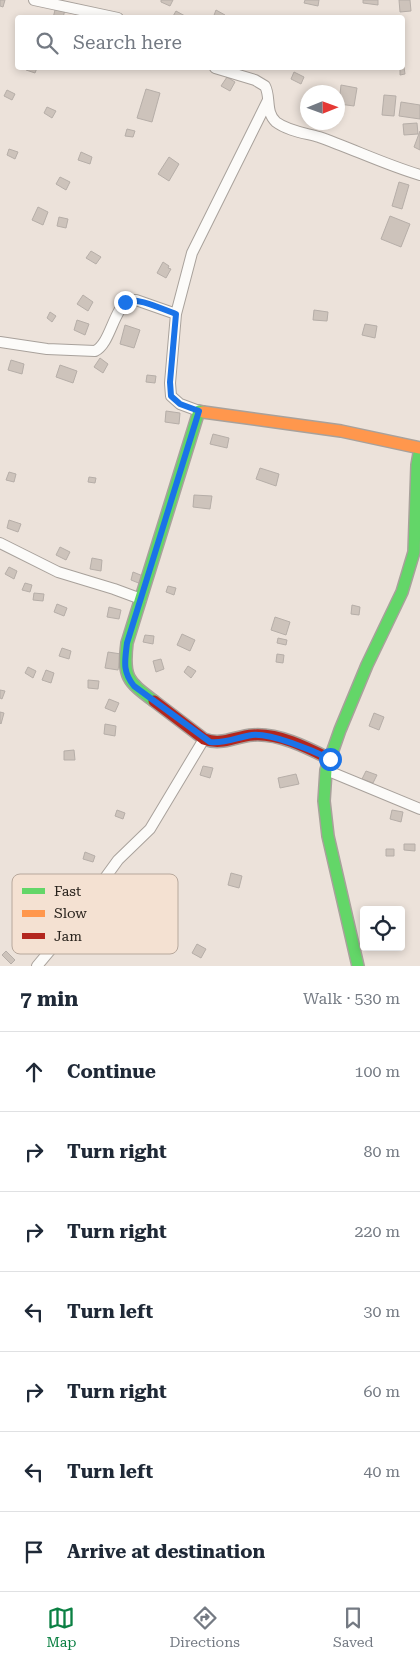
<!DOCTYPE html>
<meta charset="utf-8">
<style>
body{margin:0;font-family:"Roboto Serif",serif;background:#f2f2f3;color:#1f2937}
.controls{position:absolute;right:15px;bottom:15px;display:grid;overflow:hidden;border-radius:5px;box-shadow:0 2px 8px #0003}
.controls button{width:45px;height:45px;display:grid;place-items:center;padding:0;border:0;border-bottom:1px solid #e0e1e3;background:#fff;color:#1f2937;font:25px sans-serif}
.compass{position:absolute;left:300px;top:85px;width:45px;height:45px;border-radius:50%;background:#fff;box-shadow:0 2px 8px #0003;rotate:89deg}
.stop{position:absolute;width:15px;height:15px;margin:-11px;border:4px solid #1a73e8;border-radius:50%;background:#fff}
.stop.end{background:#1a73e8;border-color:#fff;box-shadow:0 1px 5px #0008}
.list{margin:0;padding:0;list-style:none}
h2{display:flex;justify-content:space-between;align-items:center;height:65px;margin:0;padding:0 20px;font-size:21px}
h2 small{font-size:16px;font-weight:400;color:#747a83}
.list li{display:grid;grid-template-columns:32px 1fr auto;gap:15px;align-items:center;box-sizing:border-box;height:80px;padding:0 20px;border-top:1px solid #e0e1e3}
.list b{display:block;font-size:19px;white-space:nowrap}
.list em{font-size:16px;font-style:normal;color:#747a83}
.icon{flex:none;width:28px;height:28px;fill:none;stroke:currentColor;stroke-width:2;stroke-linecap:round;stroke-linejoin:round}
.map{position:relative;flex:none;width:420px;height:966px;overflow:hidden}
.search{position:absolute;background:#fff;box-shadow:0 2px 8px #0003;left:15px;right:15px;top:15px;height:55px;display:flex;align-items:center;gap:12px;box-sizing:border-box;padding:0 18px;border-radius:5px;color:#747a83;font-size:19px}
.sheet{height:625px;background:#fff}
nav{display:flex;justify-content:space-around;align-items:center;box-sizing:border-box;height:70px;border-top:1px solid #e0e1e3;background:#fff;font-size:14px;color:#747a83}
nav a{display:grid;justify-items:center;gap:2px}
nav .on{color:#0b8043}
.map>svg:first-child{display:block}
</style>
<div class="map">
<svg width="420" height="966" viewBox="0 0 420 966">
<rect width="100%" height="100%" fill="#ece2da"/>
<path fill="#cdc3bb" stroke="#b6aea8" d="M0,0H5L3,7L0,6Z
M161,0H173L170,6L161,2Z
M305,0H319L318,6L304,3Z
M363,0H378V5L363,3Z
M399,0H410L411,11L400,12Z
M57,2L66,5L63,18H53Z
M216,10L225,15L224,18H213Z
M176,11L185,16L184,18H172Z
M404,67L405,74L400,75V68Z
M27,68H37L35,73L26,70Z
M294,72L304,77L301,84L291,79Z
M227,77L235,82L230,91L221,86Z
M341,85L357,88L354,106L339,104Z
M146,89L160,93L152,122L137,118Z
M7,90L15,94L12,100L4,96Z
M384,95L396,96L394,116L382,115Z
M401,102L420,105V119L399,116Z
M47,107L56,111L52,118L44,113Z
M417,123L418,134L404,135L403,124Z
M127,129L135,131L133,137L125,136Z
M420,131V150L414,147Z
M9,149L18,152L15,159L7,155Z
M81,152L92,157L90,164L78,160Z
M169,157L179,164L169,181L158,174Z
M60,177L70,182L66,190L56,184Z
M399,182L409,185L402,209L392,206Z
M38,207L48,212L43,225L32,220Z
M390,216L410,224L401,247L381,239Z
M59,217L68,219L66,228L57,226Z
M91,251L101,257L96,264L86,258Z
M163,262L169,266L168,268L171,269L166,278L157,273Z
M83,295L93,302L88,311L77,304Z
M314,310L328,312L327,321L313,320Z
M50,312L56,316L52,322L47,318Z
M77,320L89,324L85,335L74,330Z
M365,324L377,326L375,338L362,335Z
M125,325L140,330L134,348L120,344Z
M100,358L108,364L103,373L94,367Z
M11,360L24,364L22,374L8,370Z
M60,365L77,371L73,383L56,377Z
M147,375L156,376L155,383L146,382Z
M166,411L180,413L179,424L165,422Z
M213,434L229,438L227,448L210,444Z
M260,468L279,474L276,486L256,479Z
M9,472L16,474L14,482L6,480Z
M89,477L96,478L95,483L88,482Z
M194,495L212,496L210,509L193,507Z
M9,520L21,524L18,532L7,528Z
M60,547L70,552L66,560L56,555Z
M92,558L102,560L101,571L90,569Z
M9,567L17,571L14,579L5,574Z
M133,572L143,576L141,584L131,580Z
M25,583L32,585L30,592L22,590Z
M168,586L176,588L174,595L166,592Z
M34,593L44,594L43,601L33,600Z
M57,604L67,608L64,616L54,612Z
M352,605L360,607L359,615L351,614Z
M109,607L121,610L119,619L107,617Z
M275,617L290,622L286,635L271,630Z
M182,634L195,640L190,651L177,645Z
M145,635L154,636L153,644L143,642Z
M278,638L287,640L286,645L277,643Z
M62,648L71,651L69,659L59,656Z
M108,652L121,654L118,670L105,668Z
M277,654L284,655L283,663L276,662Z
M161,659L164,669L156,672L153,661Z
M188,666L196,671L191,678L184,672Z
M28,667L36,671L33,678L25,673Z
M46,670L54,673L51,683L42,680Z
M88,680L99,681L98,689L88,688Z
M0,690L5,691L2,699L0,698Z
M109,699L119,703L115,712L105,708Z
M0,712L4,713L1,724L0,723Z
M374,713L384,717L379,730L369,726Z
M105,724L116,726L115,736L104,734Z
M74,750L75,760H64V751Z
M203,766L213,768L210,778L200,775Z
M366,771L377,775L373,783L362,779Z
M296,774L299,784L280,788L278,778Z
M117,810L125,813L123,819L115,816Z
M392,810L403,812L401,822L390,819Z
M404,844H415V851L404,850Z
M386,849H394V856H386Z
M85,852L95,856L93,862L83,859Z
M231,873L242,876L239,888L228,885Z
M197,944L206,949L201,958L192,953Z
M6,951L15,960L11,964L2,955Z"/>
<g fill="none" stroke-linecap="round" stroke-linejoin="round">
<defs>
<path id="street" d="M34,0L118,18
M215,68L255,80L265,86C271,97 265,112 276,122C288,131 305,133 319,137C353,149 386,165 420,175
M0,342L47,349L95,351C110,344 113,311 128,300H136L176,314
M199,411L180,404L171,396L170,383L176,314L192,253L268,100
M0,543L58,572L114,589L141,599
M326,770L420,809
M37,966L68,929L118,860L150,829L204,739"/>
<path id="fast" d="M154,701C127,681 123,677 127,643L199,411L203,412
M358,966L328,836L324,801L326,770L340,730L367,665L402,592L414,552L417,465L420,448"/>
<path id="slow" d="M203,412L341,431L420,448"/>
<path id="jam" d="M154,701L204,739C222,746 235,736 253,735C279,733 308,748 330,759"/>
</defs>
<use href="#street" stroke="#a8a19b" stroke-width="12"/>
<use href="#fast" stroke="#a8a19b" stroke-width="14"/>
<use href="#slow" stroke="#a8a19b" stroke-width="14"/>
<use href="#jam" stroke="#a8a19b" stroke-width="14"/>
<use href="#street" stroke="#fcfbf9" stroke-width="10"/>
<use href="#fast" stroke="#63d668" stroke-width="11"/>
<use href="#slow" stroke="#ff974d" stroke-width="11"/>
<use href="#jam" stroke="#b3261e" stroke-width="11"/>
</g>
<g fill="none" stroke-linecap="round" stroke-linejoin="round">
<path stroke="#1a73e8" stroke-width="6" d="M125,302C136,296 164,310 176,314L170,382L171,396L180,404L199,411L127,643C125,661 122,671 134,686L210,742C224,744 238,737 252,735C271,733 312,750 330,759"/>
</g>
<rect x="12" y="874" width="166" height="80" rx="8" fill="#f4e1d2" stroke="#b7a89c" stroke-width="1"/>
<rect x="22" y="888" width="23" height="6" fill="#63d668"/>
<rect x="22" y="910" width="23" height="7" fill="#ff974d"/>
<rect x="22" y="933" width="23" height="6" fill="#b3261e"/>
<g font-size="14" fill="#29231d">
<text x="54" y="896">Fast</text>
<text x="54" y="918">Slow</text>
<text x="54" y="941">Jam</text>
</g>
</svg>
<div class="controls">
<button><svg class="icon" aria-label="locate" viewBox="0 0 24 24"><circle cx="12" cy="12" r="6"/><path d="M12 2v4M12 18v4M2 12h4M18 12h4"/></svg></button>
</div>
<svg class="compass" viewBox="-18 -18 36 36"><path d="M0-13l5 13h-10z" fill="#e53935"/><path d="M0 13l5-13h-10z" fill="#747a83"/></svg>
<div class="stop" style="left:330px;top:759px"></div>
<div class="stop end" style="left:125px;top:302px"></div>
<div class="search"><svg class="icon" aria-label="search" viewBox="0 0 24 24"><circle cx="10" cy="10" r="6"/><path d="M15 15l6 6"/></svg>Search here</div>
</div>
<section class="sheet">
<h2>7 min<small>Walk · 530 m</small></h2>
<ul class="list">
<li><svg class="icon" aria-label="ahead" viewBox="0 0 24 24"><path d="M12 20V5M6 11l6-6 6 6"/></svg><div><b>Continue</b></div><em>100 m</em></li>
<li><svg class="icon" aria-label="right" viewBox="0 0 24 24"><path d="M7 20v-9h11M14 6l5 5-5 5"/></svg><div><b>Turn right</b></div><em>80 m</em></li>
<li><svg class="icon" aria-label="right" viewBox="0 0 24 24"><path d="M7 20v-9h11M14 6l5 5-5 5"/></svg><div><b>Turn right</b></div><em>220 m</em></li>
<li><svg class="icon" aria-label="left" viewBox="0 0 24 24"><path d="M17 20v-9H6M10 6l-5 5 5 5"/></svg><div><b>Turn left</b></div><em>30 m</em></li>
<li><svg class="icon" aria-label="right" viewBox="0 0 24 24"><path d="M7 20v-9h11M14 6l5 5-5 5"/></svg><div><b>Turn right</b></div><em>60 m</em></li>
<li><svg class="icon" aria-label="left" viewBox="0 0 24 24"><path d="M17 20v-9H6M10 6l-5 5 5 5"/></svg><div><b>Turn left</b></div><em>40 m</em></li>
<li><svg class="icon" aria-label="arrive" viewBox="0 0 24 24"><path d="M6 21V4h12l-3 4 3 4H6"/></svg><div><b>Arrive at destination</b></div></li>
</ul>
</section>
<nav>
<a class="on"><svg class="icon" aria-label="map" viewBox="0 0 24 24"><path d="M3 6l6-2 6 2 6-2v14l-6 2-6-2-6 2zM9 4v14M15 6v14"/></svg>Map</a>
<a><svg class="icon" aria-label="directions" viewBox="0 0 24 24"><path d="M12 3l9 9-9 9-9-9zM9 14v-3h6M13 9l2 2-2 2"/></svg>Directions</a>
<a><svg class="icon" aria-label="saved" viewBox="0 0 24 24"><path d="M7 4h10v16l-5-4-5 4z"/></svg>Saved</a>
</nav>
